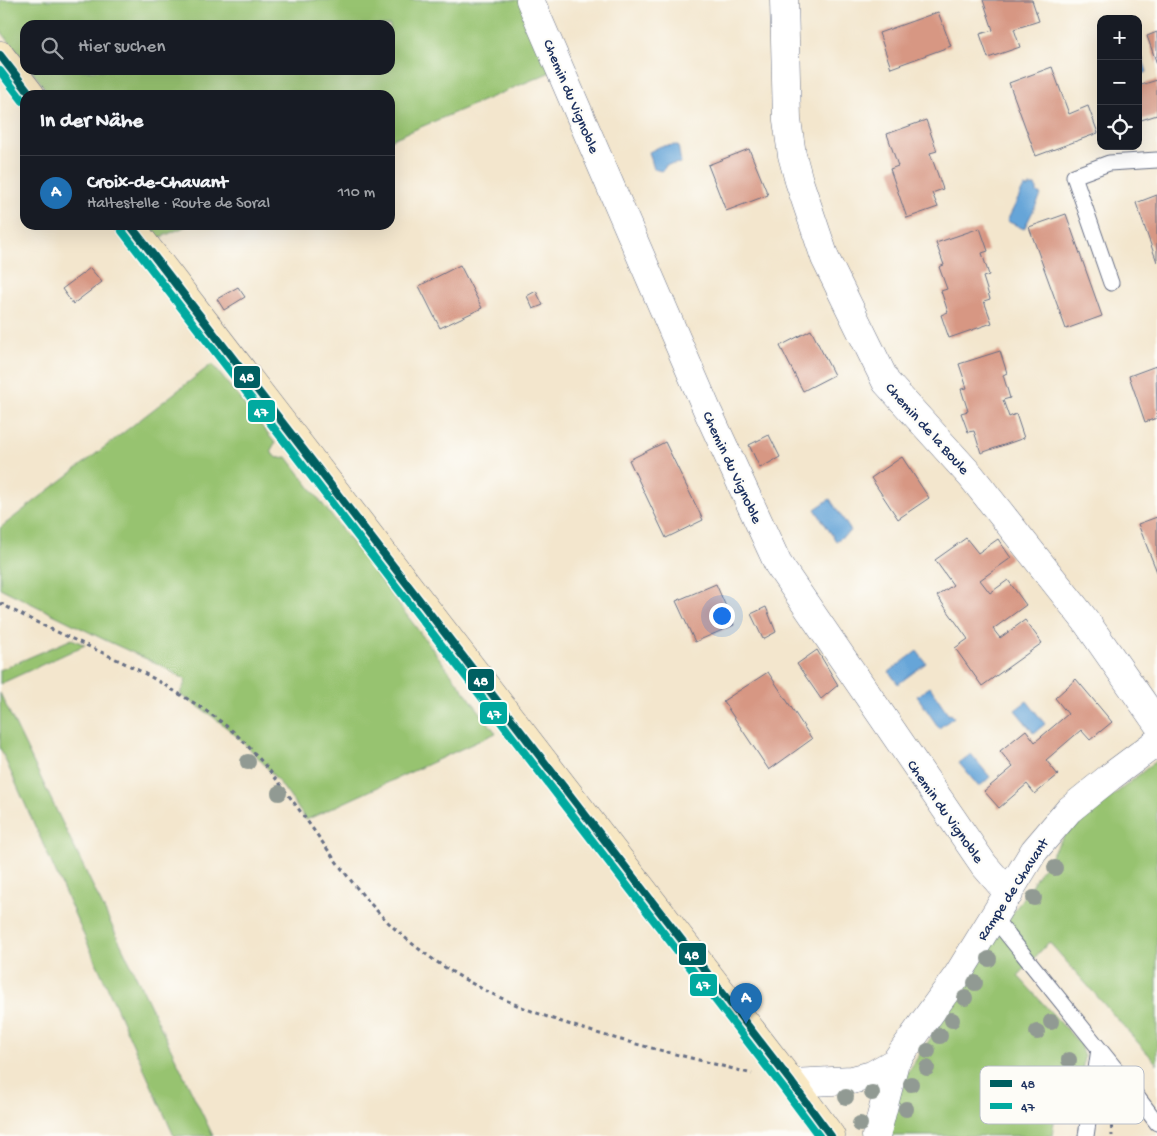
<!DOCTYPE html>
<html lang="de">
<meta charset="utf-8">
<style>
body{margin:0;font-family:"Gochi Hand",sans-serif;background:#242831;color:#f1f3f6}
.controls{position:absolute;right:15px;top:15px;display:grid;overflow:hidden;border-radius:10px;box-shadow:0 5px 20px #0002}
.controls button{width:45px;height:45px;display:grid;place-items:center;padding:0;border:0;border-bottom:1px solid #363941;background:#171b24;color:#f1f3f6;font:25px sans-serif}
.you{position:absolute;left:721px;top:615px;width:18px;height:18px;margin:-12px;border:4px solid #fff;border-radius:50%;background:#1a73e8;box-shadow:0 0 0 8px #1a73e833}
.badge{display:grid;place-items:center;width:32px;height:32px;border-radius:50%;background:#1f6fb2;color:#fff;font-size:16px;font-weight:700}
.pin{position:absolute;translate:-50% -41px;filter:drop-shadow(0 1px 2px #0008)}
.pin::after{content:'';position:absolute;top:26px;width:18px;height:15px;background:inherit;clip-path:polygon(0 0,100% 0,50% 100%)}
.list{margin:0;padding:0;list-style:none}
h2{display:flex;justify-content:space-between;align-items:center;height:65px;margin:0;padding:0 20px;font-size:21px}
h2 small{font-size:16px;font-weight:400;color:#9ea1a6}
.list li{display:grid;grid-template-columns:32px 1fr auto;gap:15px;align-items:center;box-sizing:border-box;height:75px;padding:0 20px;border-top:1px solid #363941}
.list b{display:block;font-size:19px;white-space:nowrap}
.list p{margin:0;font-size:16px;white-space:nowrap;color:#9ea1a6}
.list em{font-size:16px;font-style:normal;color:#9ea1a6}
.icon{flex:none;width:28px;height:28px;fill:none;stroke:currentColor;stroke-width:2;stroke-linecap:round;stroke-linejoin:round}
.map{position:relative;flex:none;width:1157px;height:1136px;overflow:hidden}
.search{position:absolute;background:#171b24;box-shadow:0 5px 20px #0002;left:20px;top:20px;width:375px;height:55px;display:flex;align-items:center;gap:12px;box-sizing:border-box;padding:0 18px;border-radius:15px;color:#9ea1a6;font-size:19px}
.panel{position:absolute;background:#171b24;box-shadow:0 5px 20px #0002;left:20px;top:90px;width:375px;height:140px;border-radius:15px}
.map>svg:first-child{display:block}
</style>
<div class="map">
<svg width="1157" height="1136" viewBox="0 0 1157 1136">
<rect width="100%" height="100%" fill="#fdfcf7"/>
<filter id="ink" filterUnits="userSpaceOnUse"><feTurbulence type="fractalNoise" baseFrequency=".02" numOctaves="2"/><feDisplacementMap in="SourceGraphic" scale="10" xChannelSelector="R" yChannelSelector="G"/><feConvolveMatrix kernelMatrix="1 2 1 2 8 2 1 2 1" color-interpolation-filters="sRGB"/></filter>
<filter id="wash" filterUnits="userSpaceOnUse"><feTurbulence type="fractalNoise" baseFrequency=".0096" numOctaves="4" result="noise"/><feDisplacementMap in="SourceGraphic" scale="20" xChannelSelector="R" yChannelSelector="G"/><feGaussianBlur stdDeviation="1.12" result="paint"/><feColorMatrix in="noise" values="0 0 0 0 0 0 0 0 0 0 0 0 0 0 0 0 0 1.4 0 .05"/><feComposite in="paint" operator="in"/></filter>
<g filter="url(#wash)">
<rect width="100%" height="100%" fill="#f3e6cd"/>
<path fill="#97c370" stroke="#597967" d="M0,0H523L553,71L390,140V95H50L31,70H390V25H25V62L0,30Z
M149,225H189L159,238Z
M212,364L275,443L271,450L273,455L278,458L287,457L496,733L306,820C270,766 236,728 180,695L186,680L162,666L105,640L0,588V528Z
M72,639L85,645L0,684V670Z
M0,693L213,1136H174L0,748Z
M1157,760V1064L1049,942L1018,976L1080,1044L1084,1057L1082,1074L1061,1072L1052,1136H889L895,1108L908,1072L1061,840L1066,834Z"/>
<path fill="#66a5d8" stroke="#406a9b" d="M1138,45L1147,72L1138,75Z
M678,145L681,163L666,165L664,169L661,171L654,169L649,152L661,146Z
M1030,186H1035L1037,189V193L1041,195L1024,229L1007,221L1024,187L1027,188Z
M830,499L851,531L836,541L815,509Z
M917,651L926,663L898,684L889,672Z
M930,687L949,715L951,714L954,717L939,728L917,696Z
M1027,701L1045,724L1034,733L1015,710Z
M971,754L990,777L979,787L959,763Z"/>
<g id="blocks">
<path fill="#d79783" d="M983,0H1032L1039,21L1014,29L1020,47L988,58L980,34L993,30Z
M938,12L951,46L891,68L879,33Z
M1157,32V64L1147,36Z
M1052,67L1069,114L1088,106L1098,133L1036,156L1009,83Z
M1157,80V115L1138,121V86Z
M926,120L937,151L930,153L943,189L932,193L938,207L907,218L890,169L898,166L887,134Z
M749,149L768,195L726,211L708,165Z
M1157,195V262L1136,203Z
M1066,214L1102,316L1066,329L1029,227Z
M980,228L988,251L982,253L989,275L983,277L990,299L984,301L992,323L949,338L941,315L948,312L941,291L947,289L939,267L944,265L936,243Z
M460,265L482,308L440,328L419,286Z
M90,268L102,282L73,304L62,289Z
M238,287L245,297L224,310L217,299Z
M536,291L543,305L533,309L527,296Z
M811,330L834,375L803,391L780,346Z
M1000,351L1007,373L1003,375L1010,398L1003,400L1009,417L1016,414L1024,438L981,453L974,431L968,432L961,413L968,411L961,389L967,388L959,364Z
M1156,366L1157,418L1145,422L1129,376Z
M769,435L780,457L760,468L749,445Z
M665,442L703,520L666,538L629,460Z
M902,457L929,498L898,519L871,478Z
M1157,517V572L1138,524Z
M966,538L978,553L998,539L1011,558L980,580L990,593L1008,580L1026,605L993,629L1000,638L1025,620L1042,643L982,686L955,648L968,639L937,596L953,585L935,560Z
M716,584L734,625L695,642L676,601Z
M766,607L776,632L763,639L751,614Z
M817,650L838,685L821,699L797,664Z
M768,672L812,739L769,770L723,701Z
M1076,679L1112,722L1090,740L1081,730L1046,760L1058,775L1035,794L1027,784L999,808L984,791L1013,767L1000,751L1026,730L1035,742L1068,714L1055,698Z"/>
</g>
</g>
<g filter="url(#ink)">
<use href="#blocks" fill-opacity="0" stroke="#676f85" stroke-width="1"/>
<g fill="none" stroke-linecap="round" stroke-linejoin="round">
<defs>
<path id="lane" d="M1111,283L1074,176L1109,163L1157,160
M994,918L1122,1077L1157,1123
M1086,1136L1099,1049"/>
<path id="street" d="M530,0L708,412L778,564L984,865L1009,894
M784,0L787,120L792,155L799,181L825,258L886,382L971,476L1085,620L1157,723
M792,1083L852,1080L872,1075L895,1062
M876,1136L895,1062L957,976L1034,851L1069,810L1110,777L1157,742"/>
<path id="secondary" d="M0,55L31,95
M130,225L792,1083L831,1136"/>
</defs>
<use href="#lane" stroke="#676f85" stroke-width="17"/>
<use href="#street" stroke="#676f85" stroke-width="29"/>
<use href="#secondary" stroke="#676f85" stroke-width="29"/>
<path stroke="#676f85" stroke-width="3" stroke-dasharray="4 4" stroke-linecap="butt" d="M0,603C44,628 91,646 136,669C150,676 163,684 176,692C198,705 220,719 239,737C294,791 328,861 382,916C403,938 428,957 454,973C544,1028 651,1046 752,1074
M1111,1118L1112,1136"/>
<use href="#lane" stroke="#fff" stroke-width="15"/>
<use href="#street" stroke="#fff" stroke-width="28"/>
<use href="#secondary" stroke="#f8e8c3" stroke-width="28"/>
<defs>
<path id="bus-1" d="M0,55L31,95
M130,225L792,1083L831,1136"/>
<path id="bus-2" d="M0,71L23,101
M122,231L784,1089L819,1136"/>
</defs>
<use href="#bus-1" stroke="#fdfcf7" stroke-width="11"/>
<use href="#bus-2" stroke="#fdfcf7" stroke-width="11"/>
<use href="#bus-1" stroke="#005f61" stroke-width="8"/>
<use href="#bus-2" stroke="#01aaa0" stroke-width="8"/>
</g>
<g fill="#919a93">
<circle cx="248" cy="762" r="8"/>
<circle cx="279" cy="793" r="8"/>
<circle cx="1055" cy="868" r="8"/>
<circle cx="1034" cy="898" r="8"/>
<circle cx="989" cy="959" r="8"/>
<circle cx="975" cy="983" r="8"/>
<circle cx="965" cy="998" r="8"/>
<circle cx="952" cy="1020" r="8"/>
<circle cx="1051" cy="1022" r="8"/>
<circle cx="1037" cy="1032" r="8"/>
<circle cx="940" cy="1036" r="8"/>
<circle cx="928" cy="1051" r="8"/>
<circle cx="1069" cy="1060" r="8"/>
<circle cx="927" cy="1068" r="8"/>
<circle cx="911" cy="1084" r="8"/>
<circle cx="872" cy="1093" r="8"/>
<circle cx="846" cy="1097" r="8"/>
<circle cx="906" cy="1109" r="8"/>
<circle cx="860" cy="1124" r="8"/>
</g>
</g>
<g text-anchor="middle" stroke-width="4.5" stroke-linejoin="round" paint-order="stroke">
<g font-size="15" fill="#1b2f5e" stroke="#fdfcf7">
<text transform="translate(572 96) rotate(67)" y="5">Chemin du Vignoble</text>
<text transform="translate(928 428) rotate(48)" y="5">Chemin de la Boule</text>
<text transform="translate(733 467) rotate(65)" y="5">Chemin du Vignoble</text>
<text transform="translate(946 811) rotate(55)" y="5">Chemin du Vignoble</text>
<text transform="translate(1012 889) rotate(-57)" y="5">Rampe de Chavant</text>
</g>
</g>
<rect x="980" y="1066" width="164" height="58" rx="8" fill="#fdfcf7" stroke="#b9bec9" stroke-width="1"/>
<rect x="990" y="1080" width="22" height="7" fill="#005f61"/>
<rect x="990" y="1103" width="22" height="6" fill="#01aaa0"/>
<g font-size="14" fill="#1b2f5e">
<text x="1021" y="1088">48</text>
<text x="1021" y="1111">47</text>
</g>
<g stroke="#fdfcf7" stroke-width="2">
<rect x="233" y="365" width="28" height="24" rx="5" fill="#005f61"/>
<rect x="247" y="399" width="29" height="24" rx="5" fill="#01aaa0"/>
<rect x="467" y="668" width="28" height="24" rx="5" fill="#005f61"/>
<rect x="479" y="701" width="29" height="24" rx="5" fill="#01aaa0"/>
<rect x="678" y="942" width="29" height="24" rx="5" fill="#005f61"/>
<rect x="689" y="973" width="29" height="24" rx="5" fill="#01aaa0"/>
</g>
<g font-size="14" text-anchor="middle" font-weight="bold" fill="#fff">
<text x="247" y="381">48</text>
<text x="261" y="416">47</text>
<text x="481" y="685">48</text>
<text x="494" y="718">47</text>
<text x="692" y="959">48</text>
<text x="703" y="989">47</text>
</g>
</svg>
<div class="controls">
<button>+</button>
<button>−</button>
<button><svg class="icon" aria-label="locate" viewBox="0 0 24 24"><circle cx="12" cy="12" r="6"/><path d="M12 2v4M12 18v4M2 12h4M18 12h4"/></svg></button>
</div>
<div class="you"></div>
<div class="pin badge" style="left:746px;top:1024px">A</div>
<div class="search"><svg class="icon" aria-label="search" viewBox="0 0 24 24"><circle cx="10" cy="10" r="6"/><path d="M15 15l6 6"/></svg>Hier suchen</div>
<section class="panel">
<h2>In der Nähe<small></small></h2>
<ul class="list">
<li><span class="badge">A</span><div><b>Croix-de-Chavant</b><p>Haltestelle · Route de Soral</p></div><em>110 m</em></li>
</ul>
</section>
</div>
